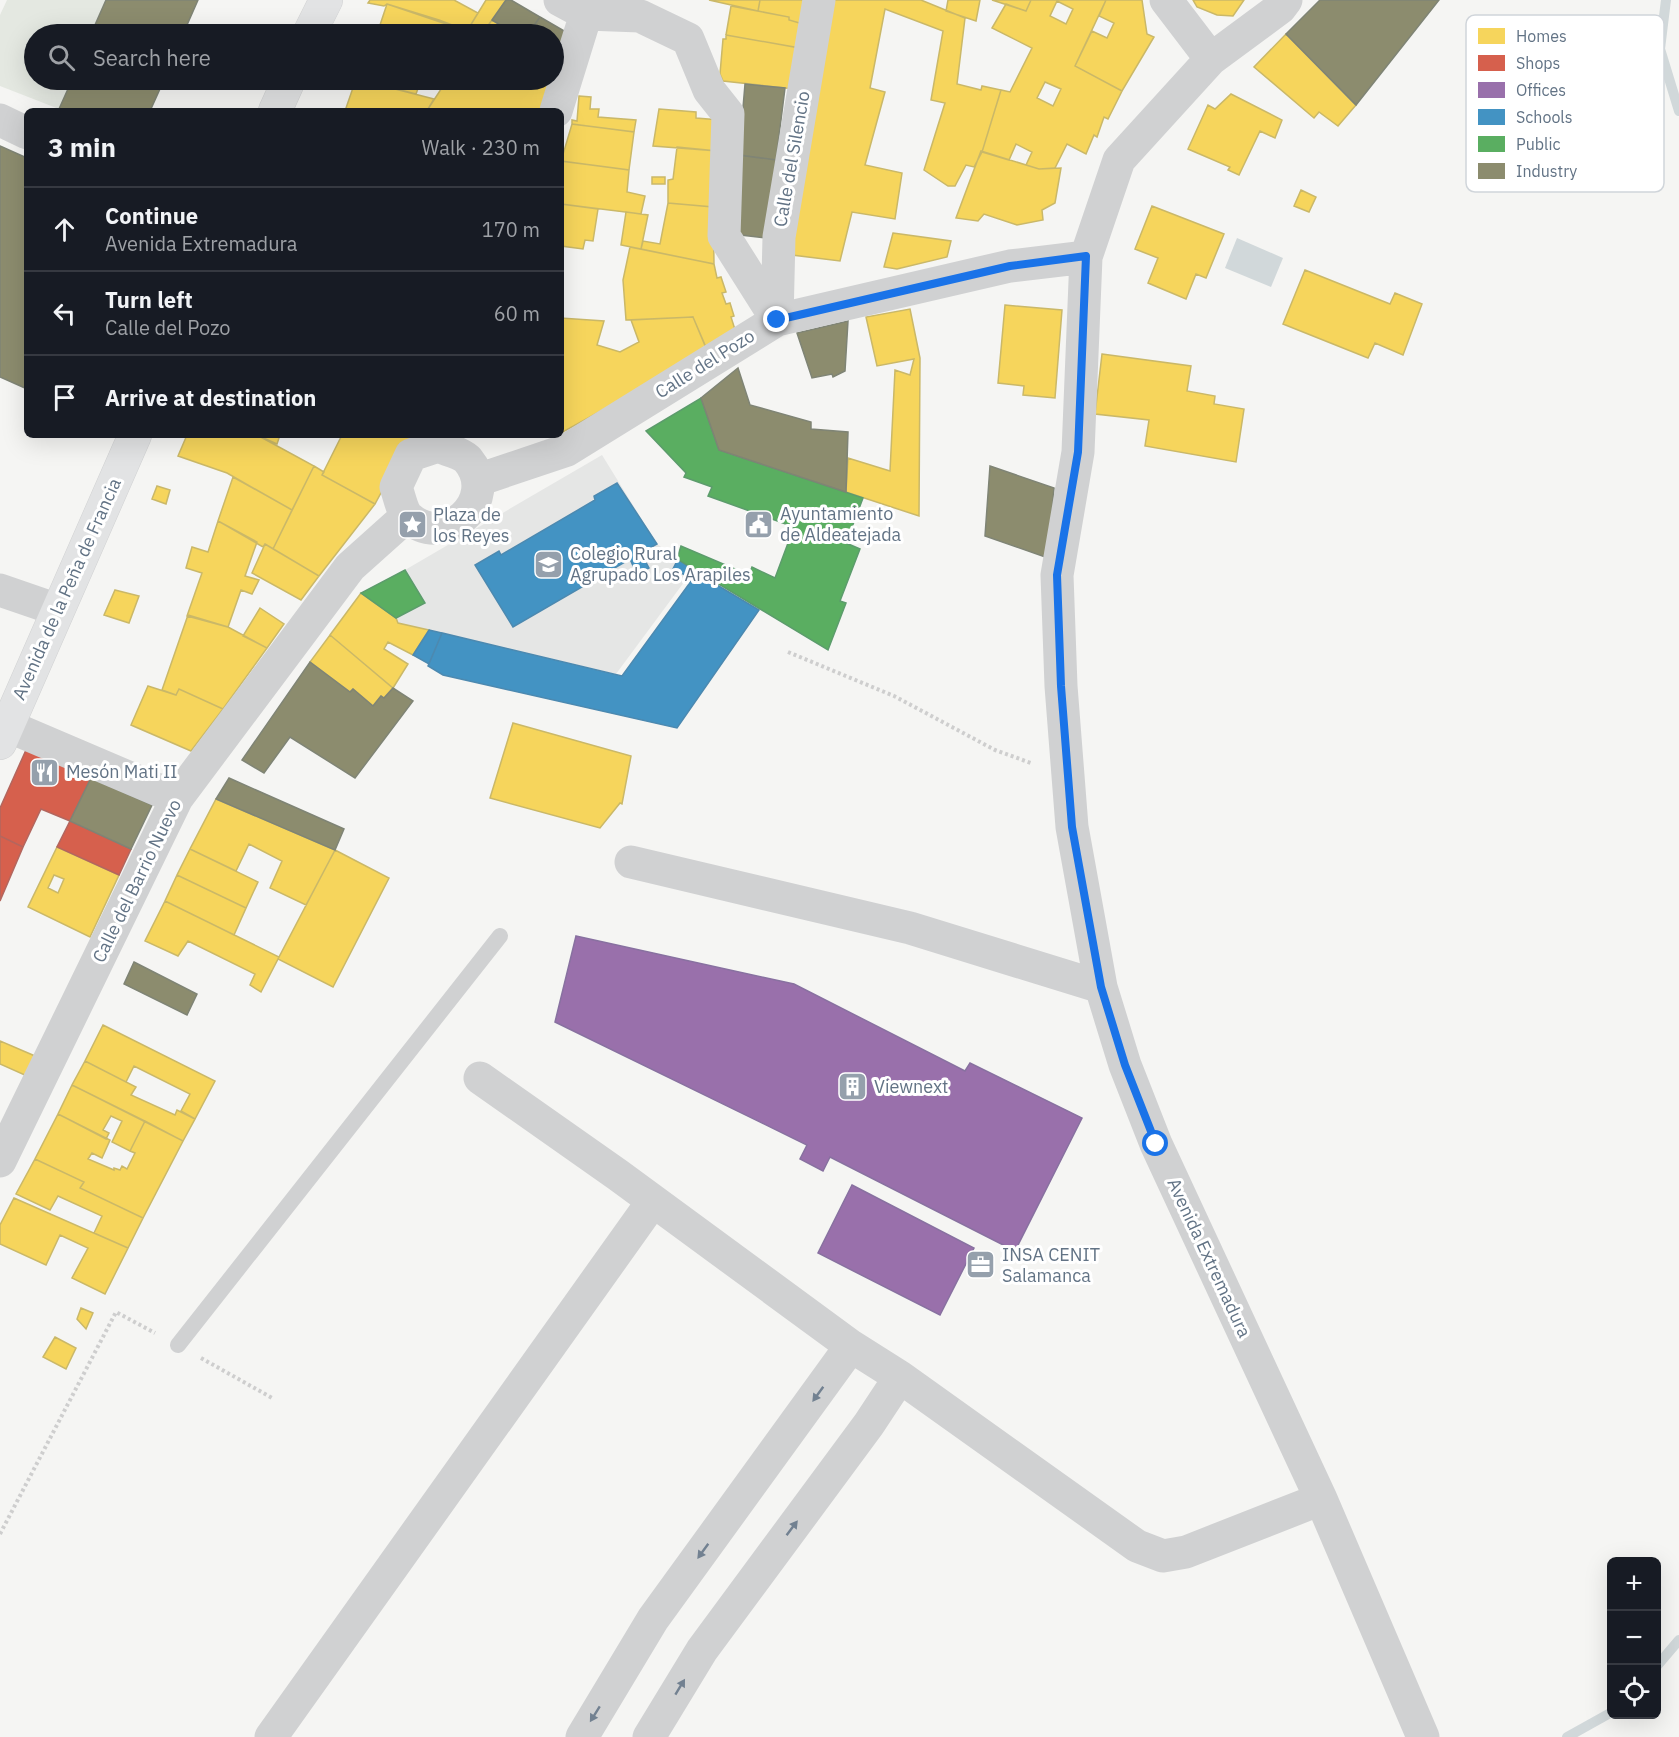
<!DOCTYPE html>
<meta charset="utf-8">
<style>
body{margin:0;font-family:"IBM Plex Sans",sans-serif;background:#242831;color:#f1f3f6}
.controls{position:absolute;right:18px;bottom:18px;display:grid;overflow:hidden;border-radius:9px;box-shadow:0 6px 24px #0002}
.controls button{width:54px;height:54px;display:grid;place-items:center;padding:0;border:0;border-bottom:2px solid #363941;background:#171b24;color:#f1f3f6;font:30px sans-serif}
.stop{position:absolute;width:18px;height:18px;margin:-14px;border:4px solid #1a73e8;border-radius:50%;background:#fff}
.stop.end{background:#1a73e8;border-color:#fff;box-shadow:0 2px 6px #0008}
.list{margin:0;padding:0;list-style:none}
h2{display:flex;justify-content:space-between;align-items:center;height:78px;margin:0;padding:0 24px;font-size:26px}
h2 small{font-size:20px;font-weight:400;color:#9ea1a6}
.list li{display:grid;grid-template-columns:39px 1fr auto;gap:18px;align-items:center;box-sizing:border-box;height:84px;padding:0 24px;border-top:2px solid #363941}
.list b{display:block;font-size:22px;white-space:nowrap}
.list p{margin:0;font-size:20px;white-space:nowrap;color:#9ea1a6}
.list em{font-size:20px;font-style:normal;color:#9ea1a6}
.icon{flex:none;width:33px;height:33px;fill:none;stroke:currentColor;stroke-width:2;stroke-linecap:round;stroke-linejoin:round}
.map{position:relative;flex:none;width:1679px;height:1737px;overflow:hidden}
.search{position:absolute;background:#171b24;box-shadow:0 6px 24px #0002;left:24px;top:24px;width:540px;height:66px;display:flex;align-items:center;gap:15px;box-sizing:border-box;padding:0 21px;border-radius:33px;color:#9ea1a6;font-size:22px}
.panel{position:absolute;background:#171b24;box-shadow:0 6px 24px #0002;left:24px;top:108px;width:540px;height:330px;border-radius:9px}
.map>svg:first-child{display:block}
</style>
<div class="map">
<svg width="1679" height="1737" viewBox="0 0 1679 1737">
<rect width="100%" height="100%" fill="#f5f5f3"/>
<path fill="#e5e6e5" d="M602,455L657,544L693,570L616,674L398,623L396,618L425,603L405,570Z"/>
<path fill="#e4e8e1" d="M7,0H106L91,34H34V80H72L59,109L0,86V15Z"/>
<path fill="#d1d8da" d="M1237,238L1283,258L1271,287L1225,268Z"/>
<path fill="#f6d55c" stroke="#cab868" stroke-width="1.5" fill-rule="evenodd" d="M370,0H454L478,13L467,31L387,4L384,6L368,3Z
M486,0H506L482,34L467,31Z
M709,0H760L758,11Z
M760,0H808L803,24L789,20V17L758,11Z
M826,0H921L965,18L957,84L981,90L982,86L1001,90L982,152L974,167L966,165L955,186H948L924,170L945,103L931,100L943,31L885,9L870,88L885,92L865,165L902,173L895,219L852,212L840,261L784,254Z
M948,0H980L976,21L946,11Z
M992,0H1031L1026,11Z
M1031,0H1106L1075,66L1122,91L1108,119L1104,117L1097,137L1094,135L1086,154L1067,144L1055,168L1039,169L1026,165L1032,152L1016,144L1009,160L982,152L1001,90L1010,92L1032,48L992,28L1006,4L1026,11ZM1057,1L1073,9L1066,24L1050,16ZM1045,82L1061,89L1053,106L1037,98Z
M1106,0H1142L1147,34L1154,37L1122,91L1075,66L1092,31L1107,38L1114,23L1099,16Z
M1193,0H1244L1233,16L1217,15L1197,7Z
M387,4L439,20L476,34H377Z
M731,6L789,17V20L803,24L800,48L726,35Z
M492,20L515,34H482Z
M1286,34L1356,105L1338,126L1319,112L1314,118L1254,67Z
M726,35L800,48L794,89L723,81L720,74L723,39H726Z
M554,60L563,67L547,111H432L428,109L447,80H554Z
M360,80L434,99L428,109L432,111H345L355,82L359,83Z
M361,80H421L416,94Z
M1231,94L1282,120L1275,138L1260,131L1239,175L1228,170L1230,167L1188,149L1208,105L1215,109Z
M579,96L591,97L590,109H599L598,117L636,120L634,132L572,124V120L577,121Z
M659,109L696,112V118L720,120L717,151L653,146Z
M572,124L634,132L629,170L561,161Z
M677,147L717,151L713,207L668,203V180L673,179Z
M981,151L1039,169L1061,168L1055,203L1042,210L1043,220L1017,225L984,214L978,221L956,218Z
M561,161L629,170L627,192L645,196L641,214L561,204Z
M652,177H665V184H652Z
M1301,190L1316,197L1309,212L1294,206Z
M668,203L713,207L714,264L641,249L643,241L660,244Z
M561,204L598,209L593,241L585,240L583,249L561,246Z
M1152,206L1224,234L1206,278L1196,274L1186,299L1148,283L1158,258L1135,249Z
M626,212L648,215L641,249L621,245Z
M893,233L951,241L947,257L897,269L884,267Z
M630,247L714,264L717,278L721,277L726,292L722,293L726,304L730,303L734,316L731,317L737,336L709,355L693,317L626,320L623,280Z
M1305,270L1390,304L1395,293L1422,304L1403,355L1375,343L1368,358L1283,324Z
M1005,305L1062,310L1055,398L1023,395L1024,386L998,383Z
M910,309L920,358L919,516L846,492L848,458L890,471L895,370L910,375L914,359L877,366L866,317Z
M693,317L708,352L561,433V318L604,321L597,345L620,352L639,342L631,320Z
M1102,354L1191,366L1187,391L1215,396L1214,404L1244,409L1236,462L1145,446L1149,420L1095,414Z
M257,435L314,466L292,510L227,473L178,456L187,435Z
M257,435H280L277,444Z
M342,435H412L375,504L322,475Z
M314,466L324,472L322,475L375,504L319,576L273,549Z
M233,477L292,510L273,549L265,544L263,547L218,521Z
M157,486L170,490L166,504L152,499Z
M218,521L257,542L245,576L259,580L252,594L241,590L228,627L187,616L202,573L186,568L192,547L208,552Z
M265,544L319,576L301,600L252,573Z
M115,590L139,596L129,623L104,615Z
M361,593L396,618L398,623L429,630L413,655L388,642L384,649L408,664L393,688L330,635Z
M260,608L284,624L267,648L243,636Z
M188,615L228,627L267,648L223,709L179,689L176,695L162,690Z
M330,635L393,688L384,698L381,696L373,706L353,689L350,692L310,662Z
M148,686L176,695L179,689L223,709L191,751L131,725Z
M513,723L631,756L622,804L620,803L600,828L490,798Z
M216,799L335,850L306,905L270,888L282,861L249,844L236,871L190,849Z
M57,847L119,875L90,937L28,907ZM54,875L64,879L58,893L48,888Z
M190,849L258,882L246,908L177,875Z
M335,850L389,878L333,987L278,959Z
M177,875L246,908L234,935L165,901Z
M165,901L279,957L261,992L250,985L255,974L188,941L178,956L145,941Z
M103,1025L215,1081L195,1119L181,1111L190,1094L134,1066L126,1082L85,1061Z
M0,1041L35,1056L27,1076L0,1064Z
M85,1061L136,1087L131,1095L175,1115L177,1110L195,1119L183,1141L72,1085Z
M72,1085L145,1121L130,1151L112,1142L122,1121L111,1116L103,1130L109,1133L106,1139L58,1114Z
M58,1114L110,1140L102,1158L92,1153L88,1159L114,1170V1168L120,1170L122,1166L127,1169L135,1153L130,1151L145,1121L183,1141L143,1218L80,1188L84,1182L35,1159Z
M35,1159L84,1182L80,1188L143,1218L128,1248L94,1233L102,1216L58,1196L50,1210L16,1194Z
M14,1198L128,1248L105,1294L72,1278L88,1248L60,1235L46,1265L0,1244V1225Z
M81,1308L93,1313L86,1329L77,1319Z
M55,1337L76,1348L66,1369L43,1357Z"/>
<path fill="#d6604d" stroke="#b3665e" stroke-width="1.5" d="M26,750L91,778L70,821L41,809L23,847L0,836V808Z
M70,821L131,849L119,875L57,847Z
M0,836L23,847L0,901Z"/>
<path fill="#9970ab" stroke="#8871a0" stroke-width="1.5" d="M576,936L794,984L965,1071L970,1063L1082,1118L1015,1251L830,1157L823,1171L800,1159L807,1145L555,1022Z
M852,1185L974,1248L940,1315L818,1253Z"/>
<path fill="#4393c3" stroke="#4c89b0" stroke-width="1.5" d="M617,483L657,544L641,553L649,568L637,575L630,559L513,627L475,565L499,551L501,555L595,500L594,496Z
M678,559L691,569L687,576L673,569Z
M697,573L759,610L677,728L443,675L428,666L442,633L622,676Z
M429,630L442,633L429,664L413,655Z"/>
<path fill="#5aae61" stroke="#5c9c6c" stroke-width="1.5" d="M701,398L719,450L863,498L846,543L860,549L840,601L846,603L828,650L677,559L681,546L749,575L752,567L775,578L794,527L708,496L712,487L684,477L686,473L646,431Z
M405,570L425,603L396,618L361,593Z"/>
<path fill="#8c8c6e" stroke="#7f8475" stroke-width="1.5" d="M106,0H198L183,34H91Z
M506,0H511L540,17L528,34H515L492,20Z
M1320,0H1439L1356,105L1286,34Z
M540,17L571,35L554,53V34H528Z
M72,80H164L150,111H64L59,109Z
M745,84L785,88L776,160L739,155Z
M0,146L27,158L25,388L0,377Z
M739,155L776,160L767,238L732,234Z
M848,321L845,371L833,377L832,374L812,378L797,333Z
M738,368L750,405L811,422V429L848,432L846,492L719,450L701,398Z
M990,466L1054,488L1048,558L985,536Z
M310,662L350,692L353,689L373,706L381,696L384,698L393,688L413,701L355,778L290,737L264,773L242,760Z
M91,778L152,805L131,849L70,821Z
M229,778L344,829L335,850L216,799Z
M134,962L197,994L187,1015L124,984Z"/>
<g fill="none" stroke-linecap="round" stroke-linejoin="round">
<path stroke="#d1d8da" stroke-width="10" d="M1666,0L1660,49L1679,111
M1656,1667L1679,1640
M1567,1737L1612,1712"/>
<defs>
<path id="primary" d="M309,34L326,0
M275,111L289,80
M0,743L135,435"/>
</defs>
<use href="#primary" stroke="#d1d2d3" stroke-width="34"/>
<path stroke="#cecece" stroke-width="4" stroke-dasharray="3 3" stroke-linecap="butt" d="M788,652L894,696L995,750L1031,763
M201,1358L274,1399
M0,1534L116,1312L155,1333"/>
<path stroke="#d0d1d2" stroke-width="16" d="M178,1345L500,936"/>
<path stroke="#d0d1d2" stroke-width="33" d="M560,0L586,14L640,16L688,39L709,90L728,114L724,236L777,320
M1166,0L1211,59
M1286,0L1280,8L1211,59L1119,160L1086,257L1078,452L1057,575L1061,686L1072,827L1101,987L1125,1065L1156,1144L1321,1499L1423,1737
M556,111L586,14
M0,120L27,133
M777,320L779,237L819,0
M438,446C446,450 462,453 468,460C501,500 444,551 408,517C402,511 399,495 396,487L411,455Z
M478,480L567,450L777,320L1010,266L1086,257
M0,590L58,610
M8,726L177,798
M631,862L910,928L1101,987
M480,1078L618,1175L851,1346L900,1377L1137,1546L1163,1556L1186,1552L1321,1499
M0,1161L177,798L350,567L407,516
M271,1737L653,1201
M582,1737L653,1619L851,1346
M649,1737L702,1650L869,1424L900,1377"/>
<use href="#primary" stroke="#e2e3e4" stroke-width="33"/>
</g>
<defs><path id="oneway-solid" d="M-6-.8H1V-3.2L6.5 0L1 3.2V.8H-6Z" transform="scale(1.5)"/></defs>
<g fill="#728191">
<use href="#oneway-solid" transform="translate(818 1394) rotate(126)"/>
<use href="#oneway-solid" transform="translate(792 1528) rotate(-53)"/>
<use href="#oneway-solid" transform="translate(703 1551) rotate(126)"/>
<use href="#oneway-solid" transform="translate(680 1687) rotate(-59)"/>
<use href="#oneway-solid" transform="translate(595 1714) rotate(122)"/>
</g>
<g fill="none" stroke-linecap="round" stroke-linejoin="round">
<path stroke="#1a73e8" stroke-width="8" d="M777,320L1010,266L1086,256L1078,452L1057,575L1061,686L1072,827L1101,987L1125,1065L1156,1144"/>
</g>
<defs>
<symbol id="civic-square" viewBox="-11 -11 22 22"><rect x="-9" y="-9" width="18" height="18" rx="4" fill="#95a0ac" stroke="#fff"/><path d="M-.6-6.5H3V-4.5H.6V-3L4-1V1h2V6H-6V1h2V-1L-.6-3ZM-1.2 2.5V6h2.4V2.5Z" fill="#fff"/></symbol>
<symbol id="sight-square" viewBox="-11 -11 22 22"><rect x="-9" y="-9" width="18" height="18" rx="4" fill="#95a0ac" stroke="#fff"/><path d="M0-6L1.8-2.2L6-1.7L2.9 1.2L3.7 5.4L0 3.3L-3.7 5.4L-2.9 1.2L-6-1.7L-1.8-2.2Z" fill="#fff"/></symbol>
<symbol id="school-square" viewBox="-11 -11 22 22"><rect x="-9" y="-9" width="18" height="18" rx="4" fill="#95a0ac" stroke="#fff"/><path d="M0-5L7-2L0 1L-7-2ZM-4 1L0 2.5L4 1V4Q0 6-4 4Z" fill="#fff"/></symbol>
<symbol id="restaurant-square" viewBox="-11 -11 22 22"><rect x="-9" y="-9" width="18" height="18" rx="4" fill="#95a0ac" stroke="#fff"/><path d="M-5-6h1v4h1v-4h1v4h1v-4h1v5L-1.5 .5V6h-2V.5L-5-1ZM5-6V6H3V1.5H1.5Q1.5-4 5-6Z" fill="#fff"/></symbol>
<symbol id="building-square" viewBox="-11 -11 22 22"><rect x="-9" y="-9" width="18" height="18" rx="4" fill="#95a0ac" stroke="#fff"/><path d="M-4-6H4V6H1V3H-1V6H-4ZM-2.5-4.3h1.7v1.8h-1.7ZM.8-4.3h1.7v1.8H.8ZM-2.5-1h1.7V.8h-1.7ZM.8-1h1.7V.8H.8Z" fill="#fff"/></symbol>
<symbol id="office-square" viewBox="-11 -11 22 22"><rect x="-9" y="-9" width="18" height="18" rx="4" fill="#95a0ac" stroke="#fff"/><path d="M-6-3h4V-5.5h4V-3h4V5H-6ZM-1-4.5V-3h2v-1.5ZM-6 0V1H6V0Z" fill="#fff"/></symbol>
</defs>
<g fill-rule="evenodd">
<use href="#civic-square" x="742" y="508" width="33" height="33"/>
<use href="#sight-square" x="396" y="508" width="33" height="33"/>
<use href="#school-square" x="532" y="548" width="33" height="33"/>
<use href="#restaurant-square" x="28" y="756" width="33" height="33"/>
<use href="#building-square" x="836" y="1070" width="33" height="33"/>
<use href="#office-square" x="964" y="1248" width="33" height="33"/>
</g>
<g text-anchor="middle" stroke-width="6" stroke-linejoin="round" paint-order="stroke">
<g font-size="18" fill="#627385" stroke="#fff">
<text transform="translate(792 159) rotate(-80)" y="6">Calle del Silencio</text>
<text transform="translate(705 364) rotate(-32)" y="6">Calle del Pozo</text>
<text transform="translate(67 589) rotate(-66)" y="6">Avenida de la Peña de Francia</text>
<text transform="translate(137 881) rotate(-64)" y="6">Calle del Barrio Nuevo</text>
<text transform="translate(1209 1258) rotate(65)" y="6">Avenida Extremadura</text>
</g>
<g font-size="18" fill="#627385" stroke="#fff" text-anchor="start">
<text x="780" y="520">Ayuntamiento<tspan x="780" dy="21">de Aldeatejada</tspan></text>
<text x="433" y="521">Plaza de<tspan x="433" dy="21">los Reyes</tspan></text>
<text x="570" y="560">Colegio Rural<tspan x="570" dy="21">Agrupado Los Arapiles</tspan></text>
<text x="66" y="778">Mesón Mati II</text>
<text x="874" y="1093">Viewnext</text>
<text x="1002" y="1261">INSA CENIT<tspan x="1002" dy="21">Salamanca</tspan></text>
</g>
</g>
<rect x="1466" y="15" width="198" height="177" rx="9" fill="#fff" stroke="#d0d5da" stroke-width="1.5"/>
<rect x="1478" y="28" width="27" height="16" fill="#f6d55c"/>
<rect x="1478" y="55" width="27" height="16" fill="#d6604d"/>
<rect x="1478" y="82" width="27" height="16" fill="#9970ab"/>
<rect x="1478" y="109" width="27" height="16" fill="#4393c3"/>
<rect x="1478" y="136" width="27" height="16" fill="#5aae61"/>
<rect x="1478" y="163" width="27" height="16" fill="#8c8c6e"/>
<g font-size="16" fill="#627385">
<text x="1516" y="42">Homes</text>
<text x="1516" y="69">Shops</text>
<text x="1516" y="96">Offices</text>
<text x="1516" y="123">Schools</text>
<text x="1516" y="150">Public</text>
<text x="1516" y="177">Industry</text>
</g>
</svg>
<div class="controls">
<button>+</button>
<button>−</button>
<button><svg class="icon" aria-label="locate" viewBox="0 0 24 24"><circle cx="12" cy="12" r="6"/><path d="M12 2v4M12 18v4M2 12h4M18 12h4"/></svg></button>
</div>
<div class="stop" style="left:1156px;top:1144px"></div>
<div class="stop end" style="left:777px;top:320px"></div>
<div class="search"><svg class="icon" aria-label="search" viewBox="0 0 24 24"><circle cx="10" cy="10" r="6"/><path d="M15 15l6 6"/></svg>Search here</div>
<section class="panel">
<h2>3 min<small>Walk · 230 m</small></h2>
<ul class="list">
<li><svg class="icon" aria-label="ahead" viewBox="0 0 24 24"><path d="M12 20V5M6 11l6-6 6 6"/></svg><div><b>Continue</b><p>Avenida Extremadura</p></div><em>170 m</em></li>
<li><svg class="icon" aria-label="left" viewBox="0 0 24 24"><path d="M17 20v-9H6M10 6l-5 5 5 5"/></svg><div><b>Turn left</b><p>Calle del Pozo</p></div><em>60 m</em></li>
<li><svg class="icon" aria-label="arrive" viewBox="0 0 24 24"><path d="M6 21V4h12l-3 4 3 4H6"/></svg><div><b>Arrive at destination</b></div></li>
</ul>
</section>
</div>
